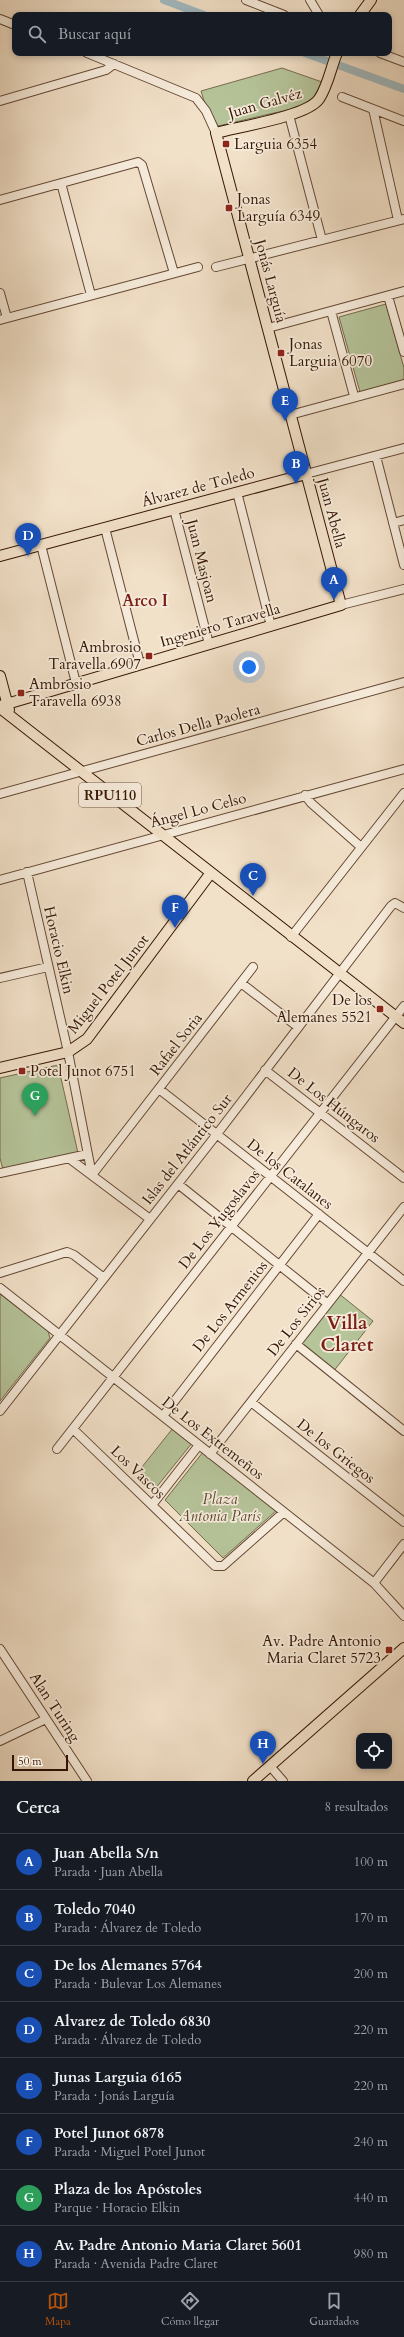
<!DOCTYPE html>
<html lang="es">
<meta charset="utf-8">
<style>
body{margin:0;font-family:Cardo,serif;background:#242831;color:#f1f3f6}
.controls{position:absolute;right:12px;bottom:12px;display:grid;overflow:hidden;border-radius:8px;box-shadow:0 2px 6px #0003}
.controls button{width:36px;height:36px;display:grid;place-items:center;padding:0;border:0;border-bottom:1px solid #363941;background:#171b24;color:#f1f3f6;font:20px sans-serif}
.scale{position:absolute;left:12px;bottom:10px;width:56px;box-sizing:border-box;padding-left:4px;border:2px solid #351503;border-top:0;font-size:11px;line-height:14px;white-space:nowrap;color:#351503;-webkit-text-stroke:3px #f7ecdc;paint-order:stroke}
.you{position:absolute;left:249px;top:667px;width:14px;height:14px;margin:-10px;border:3px solid #fff;border-radius:50%;background:#1a73e8;box-shadow:0 0 0 6px #1a73e833}
.badge{display:grid;place-items:center;width:26px;height:26px;border-radius:50%;background:#b45309;color:#fff;font-size:13px;font-weight:700}
.pin{position:absolute;translate:-50% -33px;filter:drop-shadow(0 1px 2px #0008)}
.pin::after{content:'';position:absolute;top:21px;width:14px;height:12px;background:inherit;clip-path:polygon(0 0,100% 0,50% 100%)}
.list{margin:0;padding:0;list-style:none}
h2{display:flex;justify-content:space-between;align-items:center;height:52px;margin:0;padding:0 16px;font-size:17px}
h2 small{font-size:13px;font-weight:400;color:#9ea1a6}
.list li{display:grid;grid-template-columns:26px 1fr auto;gap:12px;align-items:center;box-sizing:border-box;height:56px;padding:0 16px;border-top:1px solid #363941}
.list b{display:block;font-size:15px;white-space:nowrap}
.list p{margin:0;font-size:13px;white-space:nowrap;color:#9ea1a6}
.list em{font-size:13px;font-style:normal;color:#9ea1a6}
.icon{flex:none;width:22px;height:22px;fill:none;stroke:currentColor;stroke-width:2;stroke-linecap:round;stroke-linejoin:round}
.map{position:relative;flex:none;width:404px;height:1781px;overflow:hidden}
.search{position:absolute;background:#171b24;box-shadow:0 2px 6px #0003;left:12px;right:12px;top:12px;height:44px;display:flex;align-items:center;gap:10px;box-sizing:border-box;padding:0 14px;border-radius:8px;color:#9ea1a6;font-size:15px}
.sheet{height:500px;background:#171b24}
nav{display:flex;justify-content:space-around;align-items:center;box-sizing:border-box;height:56px;border-top:1px solid #363941;background:#171b24;font-size:11px;color:#9ea1a6}
nav a{display:grid;justify-items:center;gap:2px}
nav .on{color:#b45309}
.map>svg:first-child{display:block}
</style>
<div class="map">
<svg width="404" height="1781" viewBox="0 0 404 1781">
<rect width="100%" height="100%" fill="#f2e1c9"/>
<filter id="stains"><feTurbulence type="fractalNoise" baseFrequency=".005" numOctaves="4"/><feColorMatrix values="0 0 0 0 .2 0 0 0 0 .09 0 0 0 0 .02 0 0 0 .5 -.17"/></filter>
<radialGradient id="worn" r=".72"><stop offset=".6" stop-color="#630" stop-opacity="0"/><stop offset="1" stop-color="#630" stop-opacity=".3"/></radialGradient>
<path fill="#b6c49a" stroke="#766c4e" d="M282,68L322,82L315,96L300,107L218,126L204,101L201,91Z
M386,304L404,368V380L360,392L339,317Z
M58,1065L78,1153L3,1170L0,1158V1078Z
M338,1293L373,1321L333,1372L298,1344Z
M0,1294L48,1331L50,1338L0,1401Z
M173,1428L192,1443L155,1489L138,1472Z
M203,1452L277,1510L223,1558L165,1500Z"/>
<g fill="none" stroke-linecap="round" stroke-linejoin="round">
<path stroke="#a1bac1" stroke-width="8" d="M164,0L204,15
M305,53L404,89"/>
<defs>
<path id="minor" d="M246,0L284,15
M310,0L319,15
M0,19L15,25
M87,53L196,98L206,111L216,133
M380,53L404,62
M342,97L404,121
M0,101L106,70L114,64
M373,109L398,220
M289,115L322,240
M61,183L91,295
M0,200L138,162L142,165L174,273
M216,267L404,219
M0,293L7,318
M388,296L404,352
M331,311L354,396
M0,320L198,267
M268,328L404,291
M290,415L404,384
M376,456L404,565
M306,474L404,448
M237,492L271,626
M174,509L209,644
M393,523L404,520
M105,528L140,664
M41,545L76,683
M341,605L404,589
M0,794L404,682
M305,795L311,803L361,847
M27,872L68,1052L92,1175
M0,880L404,769
M291,937L404,793
M0,978L48,967
M241,983L298,1027
M265,1070L404,1178
M159,1089L404,1281
M70,1159L150,1219
M0,1173L88,1154
M92,1175L253,967
M178,1184L328,1304
M0,1273L67,1252L74,1255L104,1278
M0,1288L374,1583L404,1616
M296,1344L404,1431
M251,1402L404,1522
M0,1411L217,1134L391,906L395,903L404,908
M163,1416L319,1214
M73,1429L215,1566H223L284,1512
M57,1449L404,1006
M210,1454L404,1207
M152,1505L199,1445
M374,1583L404,1544
M0,1649L87,1781
M0,1741L46,1719
M270,1766L283,1781"/>
<path id="major" d="M360,15L371,0
M0,556L306,474
M0,676L9,710
M0,706L341,605L216,133C238,127 308,116 319,99C328,86 331,67 337,53
M0,708L404,1023
M0,1068L68,1052L87,1039L210,874
M253,1781L404,1648"/>
</defs>
<use href="#minor" stroke="#644834" stroke-width="10"/>
<use href="#major" stroke="#351503" stroke-width="12"/>
<use href="#minor" stroke="#f7ecdc" stroke-width="8"/>
<use href="#major" stroke="#f2e1c9" stroke-width="10"/>
</g>
<g fill="#8f2418" stroke="#f7ecdc" stroke-width="1.5">
<rect x="222" y="140" width="8" height="8" rx="2"/>
<rect x="225" y="204" width="8" height="8" rx="2"/>
<rect x="277" y="349" width="8" height="8" rx="2"/>
<rect x="145" y="652" width="8" height="8" rx="2"/>
<rect x="17" y="689" width="8" height="8" rx="2"/>
<rect x="376" y="1005" width="8" height="8" rx="2"/>
<rect x="18" y="1067" width="8" height="8" rx="2"/>
<rect x="385" y="1646" width="8" height="8" rx="2"/>
</g>
<g text-anchor="middle" stroke-width="3.5" stroke-linejoin="round" paint-order="stroke">
<rect fill="#f7ecdc" stroke="#6f5644" stroke-width="1" x="79" y="783" width="62" height="24" rx="3"/>
<g font-size="14" font-weight="bold" fill="#351503">
<text x="110" y="800">RPU110</text>
</g>
<g font-size="15" fill="#351503" stroke="#f7ecdc">
<text transform="translate(265 103) rotate(-16)" y="5">Juan Galvéz</text>
<text transform="translate(271 281) rotate(75)" y="5">Jonás Larguía</text>
<text transform="translate(198 487) rotate(-15)" y="5">Álvarez de Toledo</text>
<text transform="translate(332 513) rotate(75)" y="5">Juan Abella</text>
<text transform="translate(202 561) rotate(76)" y="5">Juan Masjoan</text>
<text transform="translate(220 625) rotate(-16)" y="5">Ingeniero Taravella</text>
<text transform="translate(198 725) rotate(-15)" y="5">Carlos Della Paolera</text>
<text transform="translate(198 810) rotate(-15)" y="5">Ángel Lo Celso</text>
<text transform="translate(59 950) rotate(77)" y="5">Horacio Elkin</text>
<text transform="translate(108 984) rotate(-52)" y="5">Miguel Potel Junot</text>
<text transform="translate(176 1044) rotate(-52)" y="5">Rafael Soria</text>
<text transform="translate(334 1105) rotate(38)" y="5">De Los Húngaros</text>
<text transform="translate(187 1149) rotate(-52)" y="5">Islas del Atlántico Sur</text>
<text transform="translate(290 1174) rotate(38)" y="5">De los Catalanes</text>
<text transform="translate(219 1219) rotate(-52)" y="5">De Los Yugoslavos</text>
<text transform="translate(230 1306) rotate(-52)" y="5">De Los Armenios</text>
<text transform="translate(296 1321) rotate(-52)" y="5">De Los Sirios</text>
<text transform="translate(213 1438) rotate(38)" y="5">De Los Extremeños</text>
<text transform="translate(336 1451) rotate(38)" y="5">De los Griegos</text>
<text transform="translate(138 1472) rotate(44)" y="5">Los Vascos</text>
<text transform="translate(55 1707) rotate(57)" y="5">Alan Turing</text>
</g>
<g font-size="15" fill="#351503" stroke="#f7ecdc" text-anchor="start">
<text x="234" y="149">Larguia 6354</text>
<text x="237" y="204">Jonas<tspan x="237" dy="17">Larguía 6349</tspan></text>
<text x="289" y="349">Jonas<tspan x="289" dy="17">Larguia 6070</tspan></text>
<text x="141" y="652" text-anchor="end">Ambrosio<tspan x="141" dy="17">Taravella 6907</tspan></text>
<text x="29" y="689">Ambrosio<tspan x="29" dy="17">Taravella 6938</tspan></text>
<text x="372" y="1005" text-anchor="end">De los<tspan x="372" dy="17">Alemanes 5521</tspan></text>
<text x="30" y="1076">Potel Junot 6751</text>
<text x="381" y="1646" text-anchor="end">Av. Padre Antonio<tspan x="381" dy="17">Maria Claret 5723</tspan></text>
</g>
<g font-size="15" font-style="italic" fill="#5c4a30" stroke="#f7ecdc">
<text x="220" y="1504">Plaza<tspan x="220" dy="17">Antonia París</tspan></text>
</g>
<g font-size="16" font-weight="bold" fill="#7a1f14" stroke="#f7ecdc">
<text x="145" y="606">Arco I</text>
</g>
<g font-size="19" font-weight="bold" fill="#7a1f14" stroke="#f7ecdc">
<text x="347" y="1329">Villa<tspan x="347" dy="22">Claret</tspan></text>
</g>
</g>
<rect width="100%" height="100%" filter="url(#stains)"/>
<rect width="100%" height="100%" fill="url(#worn)"/>
</svg>
<div class="controls">
<button><svg class="icon" aria-label="locate" viewBox="0 0 24 24"><circle cx="12" cy="12" r="6"/><path d="M12 2v4M12 18v4M2 12h4M18 12h4"/></svg></button>
</div>
<div class="scale">50 m</div>
<div class="you"></div>
<div class="pin badge" style="left:334px;top:600px;background:#1a4fb4">A</div>
<div class="pin badge" style="left:296px;top:484px;background:#1a4fb4">B</div>
<div class="pin badge" style="left:253px;top:896px;background:#1a4fb4">C</div>
<div class="pin badge" style="left:28px;top:556px;background:#1a4fb4">D</div>
<div class="pin badge" style="left:285px;top:421px;background:#1a4fb4">E</div>
<div class="pin badge" style="left:175px;top:928px;background:#1a4fb4">F</div>
<div class="pin badge" style="left:35px;top:1116px;background:#2e9e5b">G</div>
<div class="pin badge" style="left:263px;top:1764px;background:#1a4fb4">H</div>
<div class="search"><svg class="icon" aria-label="search" viewBox="0 0 24 24"><circle cx="10" cy="10" r="6"/><path d="M15 15l6 6"/></svg>Buscar aquí</div>
</div>
<section class="sheet">
<h2>Cerca<small>8 resultados</small></h2>
<ul class="list">
<li><span class="badge" style="background:#1a4fb4">A</span><div><b>Juan Abella S/n</b><p>Parada · Juan Abella</p></div><em>100 m</em></li>
<li><span class="badge" style="background:#1a4fb4">B</span><div><b>Toledo 7040</b><p>Parada · Álvarez de Toledo</p></div><em>170 m</em></li>
<li><span class="badge" style="background:#1a4fb4">C</span><div><b>De los Alemanes 5764</b><p>Parada · Bulevar Los Alemanes</p></div><em>200 m</em></li>
<li><span class="badge" style="background:#1a4fb4">D</span><div><b>Alvarez de Toledo 6830</b><p>Parada · Álvarez de Toledo</p></div><em>220 m</em></li>
<li><span class="badge" style="background:#1a4fb4">E</span><div><b>Junas Larguia 6165</b><p>Parada · Jonás Larguía</p></div><em>220 m</em></li>
<li><span class="badge" style="background:#1a4fb4">F</span><div><b>Potel Junot 6878</b><p>Parada · Miguel Potel Junot</p></div><em>240 m</em></li>
<li><span class="badge" style="background:#2e9e5b">G</span><div><b>Plaza de los Apóstoles</b><p>Parque · Horacio Elkin</p></div><em>440 m</em></li>
<li><span class="badge" style="background:#1a4fb4">H</span><div><b>Av. Padre Antonio Maria Claret 5601</b><p>Parada · Avenida Padre Claret</p></div><em>980 m</em></li>
</ul>
</section>
<nav>
<a class="on"><svg class="icon" aria-label="map" viewBox="0 0 24 24"><path d="M3 6l6-2 6 2 6-2v14l-6 2-6-2-6 2zM9 4v14M15 6v14"/></svg>Mapa</a>
<a><svg class="icon" aria-label="directions" viewBox="0 0 24 24"><path d="M12 3l9 9-9 9-9-9zM9 14v-3h6M13 9l2 2-2 2"/></svg>Cómo llegar</a>
<a><svg class="icon" aria-label="saved" viewBox="0 0 24 24"><path d="M7 4h10v16l-5-4-5 4z"/></svg>Guardados</a>
</nav>
